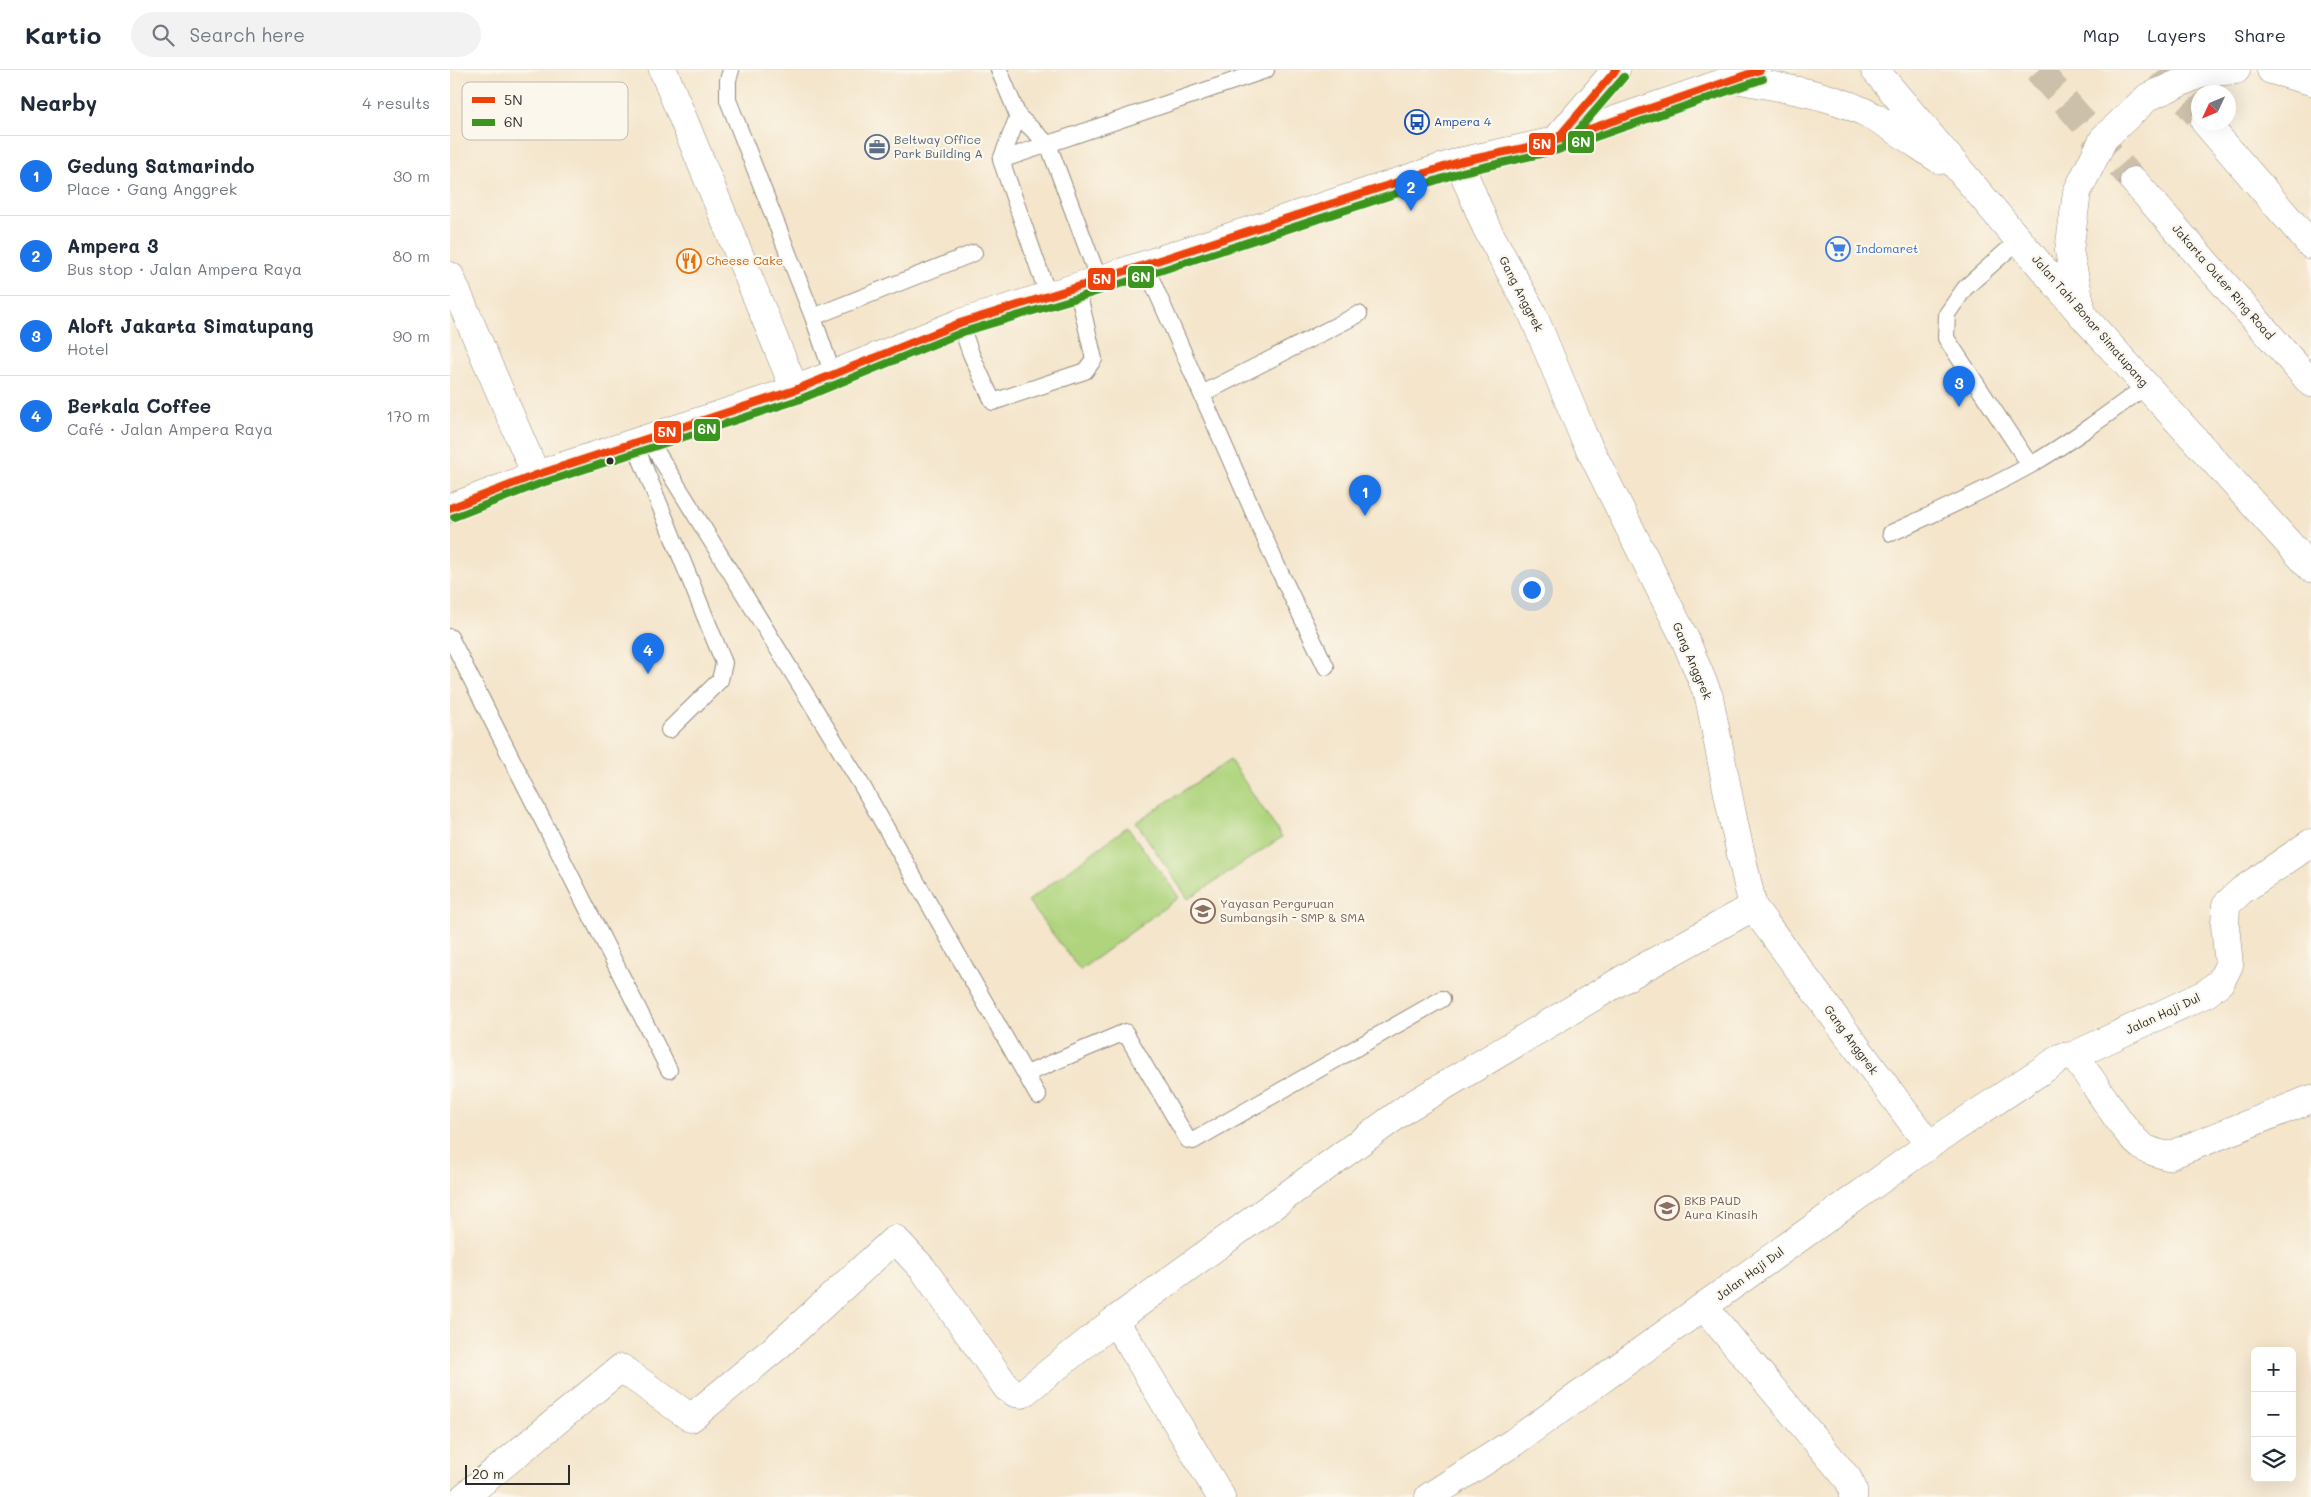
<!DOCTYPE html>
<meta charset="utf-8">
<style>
body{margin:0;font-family:Mali,sans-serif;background:#f2f2f3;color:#1f2937}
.controls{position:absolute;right:15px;bottom:15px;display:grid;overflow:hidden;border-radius:8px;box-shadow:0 5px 20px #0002}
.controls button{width:45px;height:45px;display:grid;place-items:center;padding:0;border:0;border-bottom:1px solid #e0e1e3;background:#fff;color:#1f2937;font:25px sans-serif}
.compass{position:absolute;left:1741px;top:15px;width:45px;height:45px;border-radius:50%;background:#fff;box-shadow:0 5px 20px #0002;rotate:226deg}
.scale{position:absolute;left:15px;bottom:12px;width:105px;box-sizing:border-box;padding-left:5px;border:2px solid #2b2b2b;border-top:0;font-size:14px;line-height:18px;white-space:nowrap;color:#2b2b2b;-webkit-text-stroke:4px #fbf7ec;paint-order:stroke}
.you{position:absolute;left:1081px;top:519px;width:18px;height:18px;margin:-12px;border:4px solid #fff;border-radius:50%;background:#1a73e8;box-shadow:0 0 0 8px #1a73e833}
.badge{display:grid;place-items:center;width:32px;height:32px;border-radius:50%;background:#1a73e8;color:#fff;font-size:16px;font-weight:700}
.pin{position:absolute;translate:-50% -41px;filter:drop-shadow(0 1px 2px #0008)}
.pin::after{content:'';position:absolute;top:26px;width:18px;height:15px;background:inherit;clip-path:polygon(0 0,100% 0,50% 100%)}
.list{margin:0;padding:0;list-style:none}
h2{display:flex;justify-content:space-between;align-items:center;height:65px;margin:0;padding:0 20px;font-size:21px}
h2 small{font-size:16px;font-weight:400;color:#747a83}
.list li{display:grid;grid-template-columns:32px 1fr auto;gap:15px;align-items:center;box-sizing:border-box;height:80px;padding:0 20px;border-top:1px solid #e0e1e3}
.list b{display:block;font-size:19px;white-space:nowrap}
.list p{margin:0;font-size:16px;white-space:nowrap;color:#747a83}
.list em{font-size:16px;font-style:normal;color:#747a83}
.icon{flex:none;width:28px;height:28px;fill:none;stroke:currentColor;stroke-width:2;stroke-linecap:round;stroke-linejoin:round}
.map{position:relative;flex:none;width:1861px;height:1427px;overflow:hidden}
header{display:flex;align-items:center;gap:30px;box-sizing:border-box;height:70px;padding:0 25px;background:#fff;border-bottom:1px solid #e0e1e3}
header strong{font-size:24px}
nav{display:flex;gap:28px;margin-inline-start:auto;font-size:18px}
.search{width:350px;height:45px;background:#f2f2f3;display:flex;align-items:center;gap:12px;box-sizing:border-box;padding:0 18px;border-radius:28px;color:#747a83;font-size:19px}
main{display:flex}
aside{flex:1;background:#fff}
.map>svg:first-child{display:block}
</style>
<header>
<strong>Kartio</strong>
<div class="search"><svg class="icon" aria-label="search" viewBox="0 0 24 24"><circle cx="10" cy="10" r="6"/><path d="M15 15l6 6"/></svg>Search here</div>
<nav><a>Map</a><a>Layers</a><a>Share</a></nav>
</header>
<main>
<aside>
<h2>Nearby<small>4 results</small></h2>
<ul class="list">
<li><span class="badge">1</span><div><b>Gedung Satmarindo</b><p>Place · Gang Anggrek</p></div><em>30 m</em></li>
<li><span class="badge">2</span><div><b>Ampera 3</b><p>Bus stop · Jalan Ampera Raya</p></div><em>80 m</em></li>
<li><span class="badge">3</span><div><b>Aloft Jakarta Simatupang</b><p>Hotel</p></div><em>90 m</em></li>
<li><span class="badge">4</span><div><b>Berkala Coffee</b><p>Café · Jalan Ampera Raya</p></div><em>170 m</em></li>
</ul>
</aside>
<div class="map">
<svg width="1861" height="1427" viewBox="0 0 1861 1427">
<rect width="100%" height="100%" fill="#fbf7ec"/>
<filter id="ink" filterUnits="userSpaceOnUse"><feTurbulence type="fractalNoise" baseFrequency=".02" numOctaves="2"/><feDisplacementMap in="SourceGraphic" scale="10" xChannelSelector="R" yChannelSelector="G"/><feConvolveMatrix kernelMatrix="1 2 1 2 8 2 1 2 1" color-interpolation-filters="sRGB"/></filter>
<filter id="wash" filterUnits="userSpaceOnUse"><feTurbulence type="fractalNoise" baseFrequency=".0096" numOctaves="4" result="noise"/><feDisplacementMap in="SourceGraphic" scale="20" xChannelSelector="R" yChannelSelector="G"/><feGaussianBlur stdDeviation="1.12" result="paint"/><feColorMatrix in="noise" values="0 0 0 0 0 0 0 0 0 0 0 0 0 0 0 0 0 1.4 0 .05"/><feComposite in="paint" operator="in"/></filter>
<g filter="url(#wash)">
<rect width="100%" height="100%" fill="#f4e5cb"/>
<path fill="#afd47d" stroke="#6d8054" d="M780,690L832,767L738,829L686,752Z
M677,757L729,827L630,900L578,831Z"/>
</g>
<g filter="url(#ink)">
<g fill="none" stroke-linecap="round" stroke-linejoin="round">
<path stroke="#ccc0ab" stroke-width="28" stroke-dasharray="28 14" stroke-linecap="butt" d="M1588,0L1684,111
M1710,0L1748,45"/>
<defs>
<path id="service" d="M281,0L278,10V30L363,247L383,305
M549,0L568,46L598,74L649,210
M568,46L551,90L598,225
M551,90L816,0
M1570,169L1515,218L1497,244L1496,268L1580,395
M695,195L827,496L876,597
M363,247L524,183
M510,253L521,284L543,332L635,301L644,289L627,217
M752,324L909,244
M198,368L411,714L588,1026
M184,372L274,593L270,610L219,660
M1441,463C1488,442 1534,421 1579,396C1620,372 1658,344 1696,316
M0,567L219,1000
M576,1004L675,962L738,1070L743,1071L992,929"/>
<path id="minor" d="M213,0L345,320
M1009,92L1036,157L1081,240L1133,365L1235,569L1259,627L1284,754L1303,837L1479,1075
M0,206L86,405
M1623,986L1757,923L1771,911L1779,895L1775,855L1776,835L1791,821L1861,773
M1254,1237L1398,1409L1403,1419V1427
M14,1427L171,1298L241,1348L329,1275L445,1169L473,1199L557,1318L565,1323L572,1324L664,1251
M771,1427L681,1276L664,1251L957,1038L1182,904L1303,837
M979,1427L1064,1372L1479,1075L1612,987L1623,986C1643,1007 1675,1068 1696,1079C1703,1082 1711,1084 1718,1086L1861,1029"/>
<path id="tertiary" d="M0,438L86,405L345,320L510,253L627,217L1009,92L1105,71L1307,1"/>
<path id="trunk" d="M1425,0L1633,246L1861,498
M1821,0L1861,11
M1285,9C1332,18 1384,24 1426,48C1448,60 1469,76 1490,90
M1105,71L1166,0
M1632,242L1619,181L1627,122L1654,68L1698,27L1752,3L1786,0"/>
<path id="motorway" d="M1755,52L1861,175
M1684,111L1861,313"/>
</defs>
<use href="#service" stroke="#90887b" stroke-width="18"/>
<use href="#minor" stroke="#90887b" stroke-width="29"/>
<use href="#tertiary" stroke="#90887b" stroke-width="29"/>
<use href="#trunk" stroke="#90887b" stroke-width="29"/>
<use href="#motorway" stroke="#90887b" stroke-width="29"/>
<use href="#service" stroke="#fff" stroke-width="16"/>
<use href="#minor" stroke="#fff" stroke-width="28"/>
<use href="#tertiary" stroke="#fff" stroke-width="28"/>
<use href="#trunk" stroke="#fff" stroke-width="28"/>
<use href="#motorway" stroke="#fff" stroke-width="28"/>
<defs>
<path id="bus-1" d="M1105,71L1166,0
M0,438L86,405L345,320L510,253L627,217L1009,92L1105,71L1310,0"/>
<path id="bus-2" d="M1113,78L1174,7
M4,447L89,414L348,330L513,262L630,227L1012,102L1108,80L1313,9"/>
</defs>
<use href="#bus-1" stroke="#fbf7ec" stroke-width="11"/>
<use href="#bus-2" stroke="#fbf7ec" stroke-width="11"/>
<use href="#bus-1" stroke="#ee420d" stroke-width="8"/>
<use href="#bus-2" stroke="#3b951e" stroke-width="8"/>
</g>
</g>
<defs>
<symbol id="bus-ring" viewBox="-11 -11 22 22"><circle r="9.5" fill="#fbf7ec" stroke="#1a4fb4" stroke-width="1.5"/><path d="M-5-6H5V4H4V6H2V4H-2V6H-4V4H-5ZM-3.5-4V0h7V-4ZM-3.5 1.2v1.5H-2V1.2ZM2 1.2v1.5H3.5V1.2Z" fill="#1a4fb4"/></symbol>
<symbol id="office-ring" viewBox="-11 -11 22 22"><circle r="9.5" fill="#fbf7ec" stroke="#5c6f8a" stroke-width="1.5"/><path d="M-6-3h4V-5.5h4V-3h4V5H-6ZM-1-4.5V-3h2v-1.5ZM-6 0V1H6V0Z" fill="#5c6f8a"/></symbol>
<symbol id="supermarket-ring" viewBox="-11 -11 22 22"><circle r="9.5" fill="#fbf7ec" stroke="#3f7fe0" stroke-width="1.5"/><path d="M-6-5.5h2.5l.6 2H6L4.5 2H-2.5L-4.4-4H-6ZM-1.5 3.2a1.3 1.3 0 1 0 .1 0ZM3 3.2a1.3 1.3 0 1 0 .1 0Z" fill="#3f7fe0"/></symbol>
<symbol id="restaurant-ring" viewBox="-11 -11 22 22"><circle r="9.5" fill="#fbf7ec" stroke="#e8710a" stroke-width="1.5"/><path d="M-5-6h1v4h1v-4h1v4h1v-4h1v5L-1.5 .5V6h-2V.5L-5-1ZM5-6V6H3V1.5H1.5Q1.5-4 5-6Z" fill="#e8710a"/></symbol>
<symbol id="school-ring" viewBox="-11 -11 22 22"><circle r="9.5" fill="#fbf7ec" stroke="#8d6e63" stroke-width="1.5"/><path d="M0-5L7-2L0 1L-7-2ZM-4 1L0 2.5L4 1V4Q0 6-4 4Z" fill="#8d6e63"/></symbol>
</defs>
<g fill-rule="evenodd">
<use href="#bus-ring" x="953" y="38" width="28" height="28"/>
<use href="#office-ring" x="413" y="63" width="28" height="28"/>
<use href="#supermarket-ring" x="1374" y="165" width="28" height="28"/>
<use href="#restaurant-ring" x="225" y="177" width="28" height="28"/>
<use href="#school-ring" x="739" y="827" width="28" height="28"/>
<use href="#school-ring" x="1203" y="1124" width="28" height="28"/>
</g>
<circle fill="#2b2b2b" stroke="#fbf7ec" stroke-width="2" cx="160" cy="391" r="4.5"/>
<g text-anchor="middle" stroke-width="4.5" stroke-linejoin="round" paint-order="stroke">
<g font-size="12" fill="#164399" stroke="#fbf7ec" text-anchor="start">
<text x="984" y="56">Ampera 4</text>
</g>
<g font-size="12" fill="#4e5e75" stroke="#fbf7ec" text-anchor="start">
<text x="444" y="74">Beltway Office<tspan x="444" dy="14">Park Building A</tspan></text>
</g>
<g font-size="12" fill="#366cbe" stroke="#fbf7ec" text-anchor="start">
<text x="1406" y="183">Indomaret</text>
</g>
<g font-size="12" fill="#c56008" stroke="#fbf7ec" text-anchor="start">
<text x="256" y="195">Cheese Cake</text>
</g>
<g font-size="12" fill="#2b2b2b" stroke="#fbf7ec">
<text transform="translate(1773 212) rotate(49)" y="4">Jakarta Outer Ring Road</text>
<text transform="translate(1071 224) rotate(63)" y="4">Gang Anggrek</text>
<text transform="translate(1640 251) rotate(49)" y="4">Jalan Tahi Bonar Simatupang</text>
<text transform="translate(1242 591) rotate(67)" y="4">Gang Anggrek</text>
<text transform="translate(1713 944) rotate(-25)" y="4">Jalan Haji Dul</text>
<text transform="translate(1401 970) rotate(54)" y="4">Gang Anggrek</text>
<text transform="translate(1300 1204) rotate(-36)" y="4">Jalan Haji Dul</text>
</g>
<g font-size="12" fill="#785e54" stroke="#fbf7ec" text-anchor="start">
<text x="770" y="838">Yayasan Perguruan<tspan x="770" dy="14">Sumbangsih - SMP &amp; SMA</tspan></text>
<text x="1234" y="1135">BKB PAUD<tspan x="1234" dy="14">Aura Kinasih</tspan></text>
</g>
</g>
<rect x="12" y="12" width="166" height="58" rx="8" fill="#fbf7ec" stroke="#bdbab2" stroke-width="1"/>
<rect x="22" y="27" width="23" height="6" fill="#ee420d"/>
<rect x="22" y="49" width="23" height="7" fill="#3b951e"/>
<g font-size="14" fill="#2b2b2b">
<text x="54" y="35">5N</text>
<text x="54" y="57">6N</text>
</g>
<g stroke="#fbf7ec" stroke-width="2">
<rect x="1117" y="60" width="28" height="24" rx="5" fill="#3b951e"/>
<rect x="1078" y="62" width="28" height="24" rx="5" fill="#ee420d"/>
<rect x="677" y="195" width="28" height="24" rx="5" fill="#3b951e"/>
<rect x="637" y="197" width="29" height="24" rx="5" fill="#ee420d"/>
<rect x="243" y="348" width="28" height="24" rx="5" fill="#3b951e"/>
<rect x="203" y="350" width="29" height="24" rx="5" fill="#ee420d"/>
</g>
<g font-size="14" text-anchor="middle" font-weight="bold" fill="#fff">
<text x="1131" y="77">6N</text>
<text x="1092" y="79">5N</text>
<text x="691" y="212">6N</text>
<text x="652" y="214">5N</text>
<text x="257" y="364">6N</text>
<text x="217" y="367">5N</text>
</g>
</svg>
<div class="controls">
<button>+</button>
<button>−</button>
<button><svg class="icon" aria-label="layers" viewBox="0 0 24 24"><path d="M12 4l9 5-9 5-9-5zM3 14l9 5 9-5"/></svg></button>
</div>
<svg class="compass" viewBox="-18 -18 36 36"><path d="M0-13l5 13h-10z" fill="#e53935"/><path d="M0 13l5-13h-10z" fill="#747a83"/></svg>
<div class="scale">20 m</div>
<div class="you"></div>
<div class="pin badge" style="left:915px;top:446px">1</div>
<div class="pin badge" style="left:961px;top:141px">2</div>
<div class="pin badge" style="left:1509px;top:337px">3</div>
<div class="pin badge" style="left:198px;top:604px">4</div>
</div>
</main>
